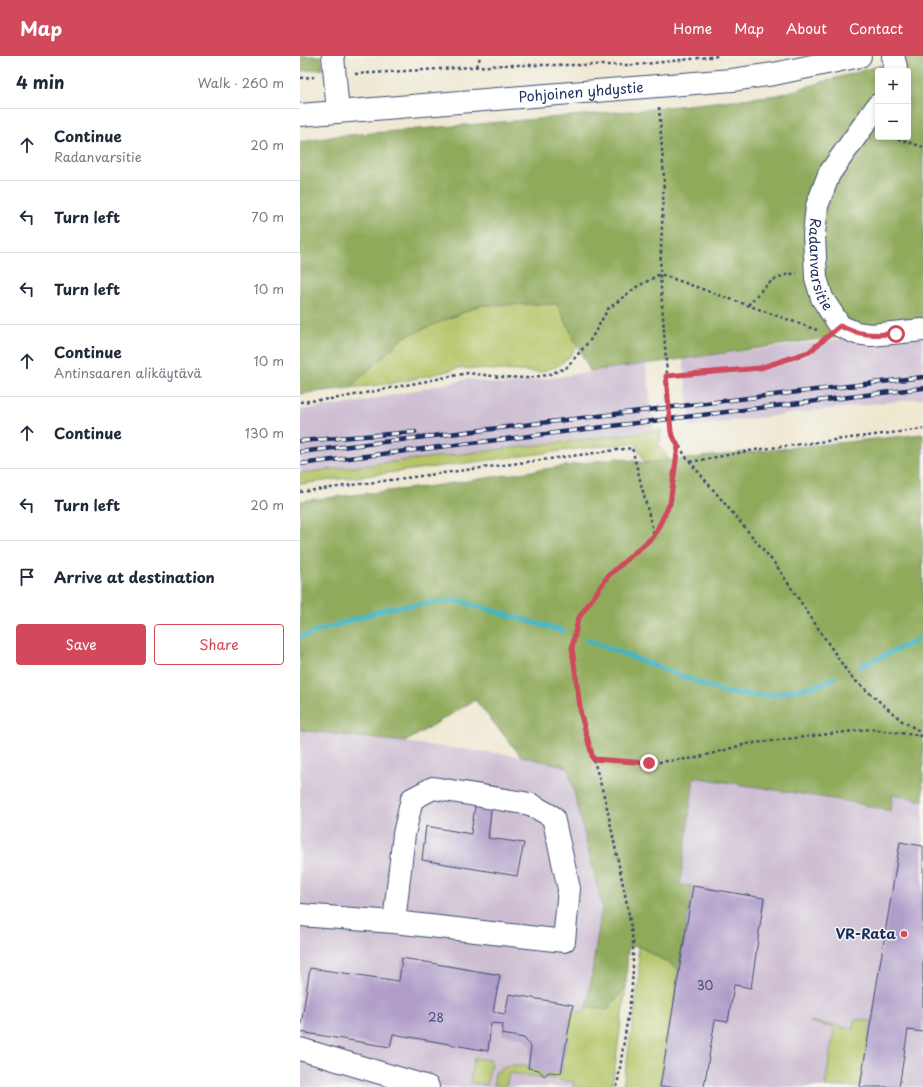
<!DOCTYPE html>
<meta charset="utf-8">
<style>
body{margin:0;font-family:"Playpen Sans",sans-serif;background:#f6f6f7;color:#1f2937}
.controls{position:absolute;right:12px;top:12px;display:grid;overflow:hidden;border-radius:4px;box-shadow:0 2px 6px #0003}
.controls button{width:36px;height:36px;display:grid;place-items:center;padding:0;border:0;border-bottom:1px solid #e0e1e3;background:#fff;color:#1f2937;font:20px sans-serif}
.stop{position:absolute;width:12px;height:12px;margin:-9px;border:3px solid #d1495b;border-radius:50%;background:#fff}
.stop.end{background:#d1495b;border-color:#fff;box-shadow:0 1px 4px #0008}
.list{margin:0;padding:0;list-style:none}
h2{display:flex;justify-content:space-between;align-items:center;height:52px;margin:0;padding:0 16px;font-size:17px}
h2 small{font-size:13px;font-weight:400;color:#747a83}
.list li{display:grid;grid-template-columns:26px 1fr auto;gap:12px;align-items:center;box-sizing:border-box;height:72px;padding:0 16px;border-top:1px solid #e0e1e3}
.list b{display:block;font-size:15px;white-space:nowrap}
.list p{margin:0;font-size:13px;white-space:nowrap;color:#747a83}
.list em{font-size:13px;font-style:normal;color:#747a83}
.actions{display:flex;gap:8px;padding:12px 16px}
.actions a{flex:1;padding:9px 0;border:1px solid #d1495b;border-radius:4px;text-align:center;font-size:14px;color:#d1495b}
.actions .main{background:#d1495b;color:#fff}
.icon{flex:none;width:22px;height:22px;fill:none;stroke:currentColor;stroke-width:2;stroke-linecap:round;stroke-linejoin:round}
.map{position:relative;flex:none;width:623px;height:1031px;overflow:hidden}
header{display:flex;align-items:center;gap:24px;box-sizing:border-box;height:56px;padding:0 20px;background:#d1495b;color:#fff}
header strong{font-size:19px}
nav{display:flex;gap:22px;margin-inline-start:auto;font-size:14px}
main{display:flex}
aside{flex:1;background:#fff}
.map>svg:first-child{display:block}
</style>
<header>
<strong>Map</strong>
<nav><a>Home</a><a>Map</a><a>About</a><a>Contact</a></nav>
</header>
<main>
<aside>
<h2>4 min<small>Walk · 260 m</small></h2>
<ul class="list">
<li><svg class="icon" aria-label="ahead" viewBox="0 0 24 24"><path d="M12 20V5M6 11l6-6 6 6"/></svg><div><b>Continue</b><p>Radanvarsitie</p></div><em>20 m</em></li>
<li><svg class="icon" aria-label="left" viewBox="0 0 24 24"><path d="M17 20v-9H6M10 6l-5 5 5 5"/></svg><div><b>Turn left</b></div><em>70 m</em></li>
<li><svg class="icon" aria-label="left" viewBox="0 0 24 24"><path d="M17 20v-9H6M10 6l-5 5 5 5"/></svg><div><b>Turn left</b></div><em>10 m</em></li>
<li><svg class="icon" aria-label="ahead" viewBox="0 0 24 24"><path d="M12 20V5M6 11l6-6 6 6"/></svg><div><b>Continue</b><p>Antinsaaren alikäytävä</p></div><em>10 m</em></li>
<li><svg class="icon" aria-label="ahead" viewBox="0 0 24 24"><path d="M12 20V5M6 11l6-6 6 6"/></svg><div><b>Continue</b></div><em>130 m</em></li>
<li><svg class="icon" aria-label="left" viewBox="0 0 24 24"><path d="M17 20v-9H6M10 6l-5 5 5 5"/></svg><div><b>Turn left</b></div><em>20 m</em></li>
<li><svg class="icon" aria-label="arrive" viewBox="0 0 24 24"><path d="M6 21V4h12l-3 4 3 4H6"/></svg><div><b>Arrive at destination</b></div></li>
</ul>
<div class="actions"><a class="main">Save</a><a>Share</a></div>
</aside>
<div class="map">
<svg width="623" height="1031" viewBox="0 0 623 1031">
<rect width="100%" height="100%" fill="#f6f6f2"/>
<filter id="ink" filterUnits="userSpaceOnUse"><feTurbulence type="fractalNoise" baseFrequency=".025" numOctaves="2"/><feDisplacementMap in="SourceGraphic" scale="8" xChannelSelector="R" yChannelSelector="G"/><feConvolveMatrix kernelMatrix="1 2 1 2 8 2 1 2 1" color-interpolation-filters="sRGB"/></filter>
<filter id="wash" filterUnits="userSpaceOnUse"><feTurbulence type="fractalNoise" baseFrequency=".012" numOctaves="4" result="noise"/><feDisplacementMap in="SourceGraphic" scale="16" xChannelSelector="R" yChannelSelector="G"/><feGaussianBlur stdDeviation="0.9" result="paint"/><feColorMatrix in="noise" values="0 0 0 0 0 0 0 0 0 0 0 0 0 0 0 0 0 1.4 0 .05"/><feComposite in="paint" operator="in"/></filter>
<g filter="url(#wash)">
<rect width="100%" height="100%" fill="#efe8d1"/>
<path fill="#cdbed2" d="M623,273V342L391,370L383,303Z
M346,307L354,374L0,417V354L55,347L168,323L205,329Z
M0,674L221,700L268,711L302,850L273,1031H0Z
M394,721L552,746L589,755L593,738L623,745V1031H360L392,831L380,829Z"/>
<path fill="#b5c567" stroke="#687a62" d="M257,248L278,289L270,300L258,310L240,316L159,312L132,319L88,328L49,332L104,281L181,249Z
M362,374L359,389L370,405L345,407L335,387L293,391L0,428V417Z
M338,890L379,913L360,1031H323L339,924Z
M326,931L312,1031H273L274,1026L209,1017L206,1030L194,1029L195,1017L209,1009L228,1010V1012L239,1014L244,1020L249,1016L261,1017L272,954L286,956L287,950L307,954Z
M555,963L571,965L560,1031H525L534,974L531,971L509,966V965L553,973Z
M174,1002L191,1004L187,1029L170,1026Z"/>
<path fill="#90aa5c" stroke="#566c5d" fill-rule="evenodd" d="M0,0H21L23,13L0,15Z
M612,0H623V268L383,303L290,315L257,248L181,249L104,281L49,332L0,338V86L37,80L341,54L478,39ZM578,15H608V81H578Z
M623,378V745L593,738L590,755L552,746L394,721L380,829L393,830L379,913L339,890L328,891L326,931L307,954L287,950L302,850L268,711L221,700L175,644L105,686L0,674V445L141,429L317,402L345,407Z"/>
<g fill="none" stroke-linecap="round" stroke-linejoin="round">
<path stroke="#44b4bc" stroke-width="5.5" d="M0,581L89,552L156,544L263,575
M287,584L426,637L465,640L518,629L534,622
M561,610L623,582"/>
</g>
<g id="blocks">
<path fill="#b09ec9" d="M176,743L192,746L188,782L224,787L217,820L122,804L126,770L171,778Z
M600,786L623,790V976L608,974L599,1031H560Z
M393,830L464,842L451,932L434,929L428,966L415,964L404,1031H360Z
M102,902L200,919L193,956L205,958L209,938L273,949L261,1017L249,1016L244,1020L239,1014L228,1012L231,991L224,982L202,978L203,968L191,967L188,995L93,978L90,991L0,976L10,912L99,925Z"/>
</g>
</g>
<g filter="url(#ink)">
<use href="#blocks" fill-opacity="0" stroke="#3b4b6f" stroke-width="1"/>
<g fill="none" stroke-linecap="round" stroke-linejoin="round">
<defs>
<g id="minor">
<path d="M33,0L38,56"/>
<path d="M593,0L596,11L594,15"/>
<path id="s1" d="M578,49L529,118L517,150L514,178L516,222L522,242L540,270L556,277L571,279L623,274"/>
<path d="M0,859L94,866L264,885L269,833L253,761L230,748L133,732L112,743L104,778L94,866"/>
<path d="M0,993L128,1031"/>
</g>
<g id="major">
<path id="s2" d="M0,59L432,24L474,18L560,0"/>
</g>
</defs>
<use href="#minor" stroke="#3b4b6f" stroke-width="24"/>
<use href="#major" stroke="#3b4b6f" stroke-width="24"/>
<path stroke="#3b4b6f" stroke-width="2.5" stroke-dasharray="3 3" stroke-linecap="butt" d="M176,10L181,0
M55,18L206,9H335L418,0
M0,22L14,21
M359,51L364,122L360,218L371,376L386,401L476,509L550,620L602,665L623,677
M592,81L623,91
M448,249C465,231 470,220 497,217
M366,320L460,312L509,296L526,283
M0,346L39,342L168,317L201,321L228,322L247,319L266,312L291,283L308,253L335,232L360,218L517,274
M390,406L454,394L623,373
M0,436L332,392L354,479
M293,703L349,707L396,702L446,688L570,673L623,680
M317,1031L331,940L333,915V886L328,853L306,747L281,659L272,592L278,563L308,520L354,480L371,447L378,390"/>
<use href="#minor" stroke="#fff" stroke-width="22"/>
<use href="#major" stroke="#fff" stroke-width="22"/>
<defs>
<path id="rail" d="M0,385L115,376
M0,396L623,321
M0,408L623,332"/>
</defs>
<use href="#rail" stroke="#1b2f5e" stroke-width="4.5"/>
<use href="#rail" stroke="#f6f6f2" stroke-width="3" stroke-dasharray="9" stroke-linecap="butt"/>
</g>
</g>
<g fill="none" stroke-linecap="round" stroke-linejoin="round" filter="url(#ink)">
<path stroke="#d1495b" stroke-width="5" d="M349,707L293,703L281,659L272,592L278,563L308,520L354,480L370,447L378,390L371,376L366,320L460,312L509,296L540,270C561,280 574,279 596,278"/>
</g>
<circle fill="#d1495b" stroke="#f6f6f2" stroke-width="1.5" cx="604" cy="878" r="4"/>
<g text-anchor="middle" stroke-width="3" stroke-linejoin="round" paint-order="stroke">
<g font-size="12" fill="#404b79">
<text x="405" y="934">30</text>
<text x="136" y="966">28</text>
</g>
<g font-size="14" fill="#1b2f5e" stroke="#f6f6f2">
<text dy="5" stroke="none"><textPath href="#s2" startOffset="282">Pohjoinen yhdystie</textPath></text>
<text dy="5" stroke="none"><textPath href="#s1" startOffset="178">Radanvarsitie</textPath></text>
</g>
<g font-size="14" font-weight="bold" fill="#1b2f5e" stroke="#f6f6f2" text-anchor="end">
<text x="596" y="883">VR-Rata</text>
</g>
</g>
</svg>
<div class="controls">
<button>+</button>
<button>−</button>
</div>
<div class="stop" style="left:596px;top:278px"></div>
<div class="stop end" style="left:349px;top:707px"></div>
</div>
</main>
